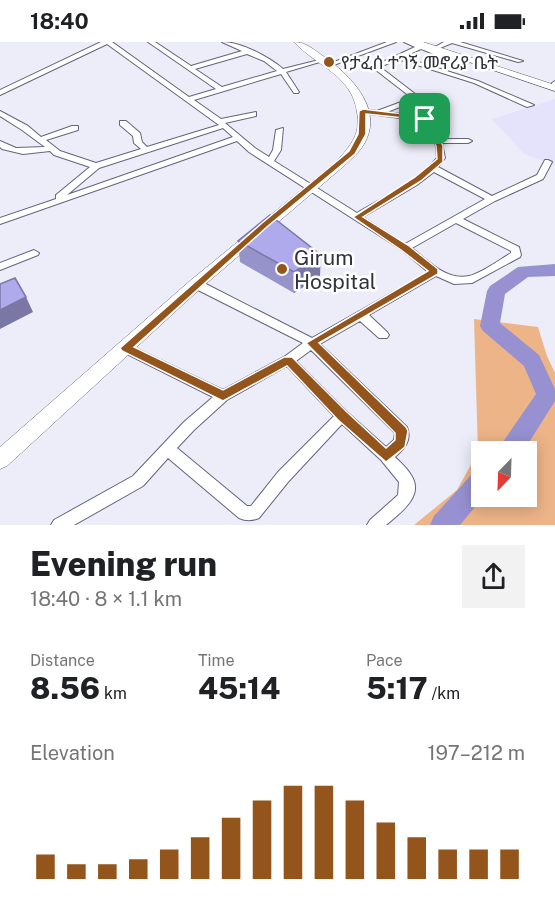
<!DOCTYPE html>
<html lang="en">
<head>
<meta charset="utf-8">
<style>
  :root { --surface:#fff; --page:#f2f2f2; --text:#202124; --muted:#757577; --accent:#93551b }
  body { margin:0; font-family:"Public Sans","Noto Sans Ethiopic",sans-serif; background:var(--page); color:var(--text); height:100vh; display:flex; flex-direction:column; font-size:22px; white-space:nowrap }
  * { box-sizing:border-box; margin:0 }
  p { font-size:20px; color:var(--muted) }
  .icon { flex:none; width:33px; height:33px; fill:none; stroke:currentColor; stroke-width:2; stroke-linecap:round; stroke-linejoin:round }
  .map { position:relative; height:483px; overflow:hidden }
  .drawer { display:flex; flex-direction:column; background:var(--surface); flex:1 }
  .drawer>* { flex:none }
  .needle { width:39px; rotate:203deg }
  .controls { position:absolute; left:471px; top:399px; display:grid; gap:12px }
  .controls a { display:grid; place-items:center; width:66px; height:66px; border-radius:0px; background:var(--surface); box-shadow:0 3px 15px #0003; font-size:30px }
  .pin { position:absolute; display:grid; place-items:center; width:51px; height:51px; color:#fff; margin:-26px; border-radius:12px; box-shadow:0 3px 9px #0006 }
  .round { display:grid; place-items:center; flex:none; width:63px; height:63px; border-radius:0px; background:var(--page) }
  .headline { display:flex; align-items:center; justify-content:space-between; height:102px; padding:0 30px }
  h1 { font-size:33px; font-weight:800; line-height:45px }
  .stats { display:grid; grid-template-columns:repeat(3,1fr); gap:9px; height:102px; padding:6px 30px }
  .stats div { display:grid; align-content:center }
  .stats b { font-size:30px; font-weight:800 }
  .stats small { font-size:16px; font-weight:400 }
  .stats p { font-size:16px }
  .chart { height:168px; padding:12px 30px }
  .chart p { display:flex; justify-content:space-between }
  .chart svg { width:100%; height:108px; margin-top:6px; stroke:var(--accent); stroke-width:6 }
  .status { display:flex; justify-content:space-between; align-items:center; height:42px; padding:0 30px; background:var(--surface); direction:ltr }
  .status svg { height:16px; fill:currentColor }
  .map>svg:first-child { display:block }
</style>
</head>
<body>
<div class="status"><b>18:40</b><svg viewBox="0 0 49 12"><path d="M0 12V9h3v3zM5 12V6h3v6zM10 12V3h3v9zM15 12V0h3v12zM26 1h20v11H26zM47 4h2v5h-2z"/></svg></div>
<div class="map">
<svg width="555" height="483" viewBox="0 0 555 483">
  <rect width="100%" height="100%" fill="#ededfa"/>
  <!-- built -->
  <path fill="#e4e3fb" d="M555,57V123L524,112L492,77Z"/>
  <!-- green -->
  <path fill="#edb488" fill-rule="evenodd" d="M474,277L538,285L547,314L555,331V483H414L457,448L478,410ZM482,410H526V454H482Z"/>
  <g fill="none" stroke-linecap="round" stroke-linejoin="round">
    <!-- river -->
    <path fill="#9791d1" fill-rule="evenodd" d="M555,222V234L528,235L505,252L500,281L539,313L555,347V359L523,410H496L536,352L524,324L483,289L480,284L487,249L490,244L518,225Z
      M482,428V454H484L460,483H430L434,474L473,431Z"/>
    <!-- minor casing -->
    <g stroke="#65637f" stroke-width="2">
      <path id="minor" d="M101,0H112L189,55L216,47L148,0H155L191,24L242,9L222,0C241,0 269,15 283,27L323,17V19L286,30L299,50L298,51H294L281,32L194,58L221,77L256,70V74L225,81L255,106L269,115L273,108L276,88L283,86L281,108L274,119L357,171C385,154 416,142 437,116L436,104L422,79L363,71L359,69L363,67L377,69L412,56L372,25L415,5L404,0H413L452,14L472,18L473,19C459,25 435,12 421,7L403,15L478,39L534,63L527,65L474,41L398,17L380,25L419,55L428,67L429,77L440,97H468L472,99L468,101H442L445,116L438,125L492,154L537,133L545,118H548L552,120L543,137L495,159L463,177L519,205L521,213L520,215L472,241L454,242L436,234L369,273L387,290L389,293L387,296H379L360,279L320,302L407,385C412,398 405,406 395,415C400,420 407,426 411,433C425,454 400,471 386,483H367L370,478L398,453L399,440L381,418L342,382L288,440L259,476C252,479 246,479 239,476L168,416L143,444L74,483H51L54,478L133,434L184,380L213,355L121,309L119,306L121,303L125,301L129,303L223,348L284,315L303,301L192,245L191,242L192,239H200L312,296L428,230L402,208L249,110L237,99L0,182V176L56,157V153L90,125L54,113L50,109L23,112L2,107L0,105V99L16,106L45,105L22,88L0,74V69L28,84L41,95L72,84H78V88L46,98L60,109L96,121L141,107L134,101L133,94L120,83V79H126L140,91L142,100L147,105L219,83L107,2L0,53V48ZM247,12L264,19L277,29L222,45L195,27ZM415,59L420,67L421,74L387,70ZM223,86L233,95L67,153L99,126ZM434,130L485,157L405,202L363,175L417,143ZM456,181L511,209V211C499,218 482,231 469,234C447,239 428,219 412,206ZM311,308L395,391L394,398L386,405L347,370L296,319ZM287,324L334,374L278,430L251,464H247L177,406L194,388L227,358Z
        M387,0H396L331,24L326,23Z
        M444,0H460L523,19L518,20L452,1L440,6L435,5Z
        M555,39V44L552,43V41Z
        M34,208L39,211L38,213L0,228V221Z"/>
    </g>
    <!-- secondary casing -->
    <g stroke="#65637f" stroke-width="1">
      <path id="secondary" d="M294,0C307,0 315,9 326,16C352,35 384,68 364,102C359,111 351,117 345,123L201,246L7,424L0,427V405L191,238L337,119C351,103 361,92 357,70C352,33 316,24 294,0Z
        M410,0H423L555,43V49Z"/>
    </g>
    <!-- minor -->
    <use href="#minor" fill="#fff" fill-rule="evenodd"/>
    <!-- secondary -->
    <use href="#secondary" fill="#fff" fill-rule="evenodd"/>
  </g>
  <!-- wall -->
  <path fill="#9692ca" d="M238,199L320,234L294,251L240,220Z"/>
  <!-- shaded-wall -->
  <path fill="#7a77a4" d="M321,213L320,234L294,251V230Z
    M26,255L33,270L0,287V268Z"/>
  <!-- building -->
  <path fill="#afaaeb" stroke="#7a77a4" stroke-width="1.5" d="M270,173L321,213L294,230L238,199Z
    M15,236L26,255L0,268V242Z"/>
  <!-- route -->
  <path fill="#93551b" stroke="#fff" stroke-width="1.5" fill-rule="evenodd" d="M363,67L428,75L443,104V120L421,139L363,175L408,203L438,227V232L319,301L406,385L408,389L405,405L386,420L338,378L287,324L223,359L122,309L120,306L262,181L349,109L358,92L359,69ZM366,72L423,78L436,104L437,117L415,135L353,175L401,208L428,229L306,301L395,391V398L386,406L347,370L292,315H284L223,348L134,305L268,184L355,112L366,92Z"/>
  <!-- markers -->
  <g fill="#93551b" stroke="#fff" stroke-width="2">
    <circle cx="329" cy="20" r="6"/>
    <circle cx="282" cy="227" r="6"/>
  </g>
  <g text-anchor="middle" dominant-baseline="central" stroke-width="5" stroke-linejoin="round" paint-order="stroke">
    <!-- far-poi labels -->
    <g font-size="18" fill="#32323e" stroke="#fff" text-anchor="start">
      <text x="341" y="20">የታፈሰ ተገኝ መኖሪያ ቤት</text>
    </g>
    <!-- poi labels -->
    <g font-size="21" fill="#32323e" stroke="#fff" text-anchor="start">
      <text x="294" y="215">Girum<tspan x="294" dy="24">Hospital</tspan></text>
    </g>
  </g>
</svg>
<div class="controls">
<a><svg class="needle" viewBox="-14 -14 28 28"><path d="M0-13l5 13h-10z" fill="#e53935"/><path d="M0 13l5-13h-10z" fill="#757577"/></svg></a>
</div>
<div class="pin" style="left:425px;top:77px;background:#1e9e55"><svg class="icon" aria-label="arrive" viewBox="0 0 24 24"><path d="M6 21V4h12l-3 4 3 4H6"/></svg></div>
</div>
<section class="drawer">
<div class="headline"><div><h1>Evening run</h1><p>18:40 · 8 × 1.1 km</p></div><a class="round"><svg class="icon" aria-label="share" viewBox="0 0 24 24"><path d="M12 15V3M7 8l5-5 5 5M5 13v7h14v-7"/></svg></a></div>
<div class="stats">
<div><p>Distance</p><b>8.56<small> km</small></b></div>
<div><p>Time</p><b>45:14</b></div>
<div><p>Pace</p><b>5:17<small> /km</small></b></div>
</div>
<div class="chart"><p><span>Elevation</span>197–212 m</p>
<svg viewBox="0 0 160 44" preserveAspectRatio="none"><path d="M5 44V34M15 44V38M25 44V38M35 44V36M45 44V32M55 44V27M65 44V19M75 44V12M85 44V6M95 44V6M105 44V12M115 44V21M125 44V27M135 44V32M145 44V32M155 44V32"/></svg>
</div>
</section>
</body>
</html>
